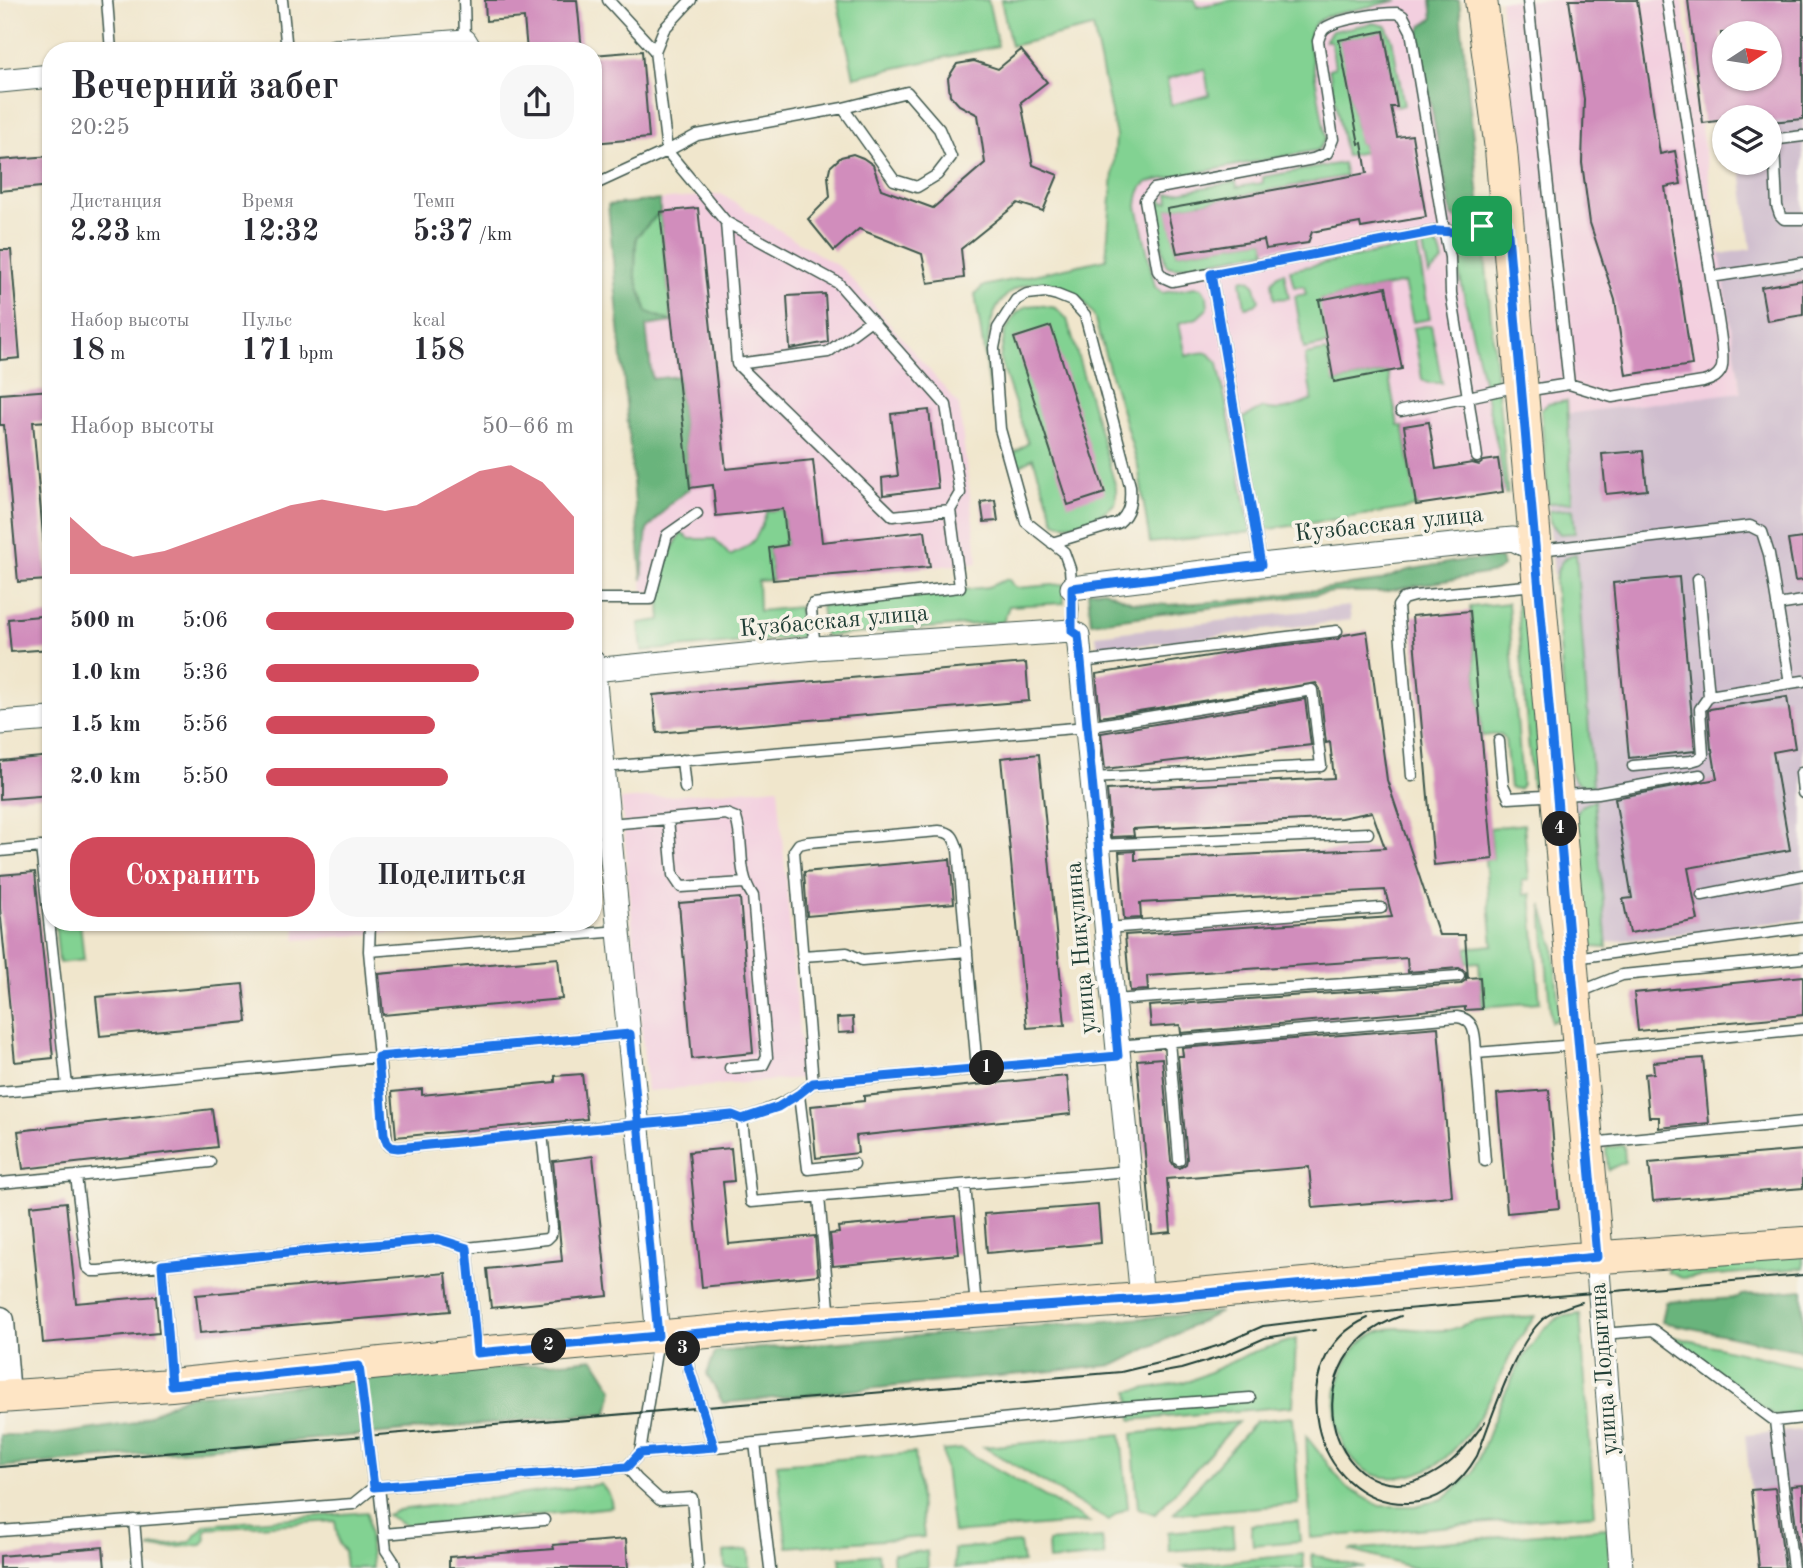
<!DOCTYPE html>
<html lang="ru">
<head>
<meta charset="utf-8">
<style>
  :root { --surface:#fff; --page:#f7f7f7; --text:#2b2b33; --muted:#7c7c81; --accent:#d1495b }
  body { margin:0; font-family:"Old Standard TT",serif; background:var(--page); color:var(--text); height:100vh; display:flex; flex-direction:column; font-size:26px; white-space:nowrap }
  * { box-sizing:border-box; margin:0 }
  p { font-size:23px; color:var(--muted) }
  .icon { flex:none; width:38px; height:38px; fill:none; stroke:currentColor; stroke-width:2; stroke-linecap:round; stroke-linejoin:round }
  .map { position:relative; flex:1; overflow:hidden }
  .sheet { position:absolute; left:42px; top:42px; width:560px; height:889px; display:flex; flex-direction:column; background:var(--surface); border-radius:28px; box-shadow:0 2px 5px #0004 }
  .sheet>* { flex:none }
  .needle { width:46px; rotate:78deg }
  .tools { position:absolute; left:1712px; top:21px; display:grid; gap:14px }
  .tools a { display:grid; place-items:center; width:70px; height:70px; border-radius:50%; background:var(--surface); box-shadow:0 2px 5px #0004; font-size:35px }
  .pin { position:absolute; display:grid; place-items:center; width:60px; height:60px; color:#fff; margin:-30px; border-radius:14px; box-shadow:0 4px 10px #0006 }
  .km { position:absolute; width:35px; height:35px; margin:-18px; border-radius:50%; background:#222; color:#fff; font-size:19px; line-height:35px; text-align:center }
  .round { display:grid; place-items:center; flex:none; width:74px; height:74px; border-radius:28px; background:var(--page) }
  .summary { display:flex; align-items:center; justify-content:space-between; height:119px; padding:0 28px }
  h1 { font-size:38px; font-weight:700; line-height:52px }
  .metrics { display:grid; grid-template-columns:repeat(3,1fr); gap:10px; height:119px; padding:7px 28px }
  .metrics div { display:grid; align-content:center }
  .metrics b { font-size:30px; font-weight:700 }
  .metrics small { font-size:19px; font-weight:400 }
  .metrics p { font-size:19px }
  .chart { height:196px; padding:14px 28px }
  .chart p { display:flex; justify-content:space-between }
  .chart svg { width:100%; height:126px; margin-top:7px; fill:var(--accent); opacity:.7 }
  .primary-button { display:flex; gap:14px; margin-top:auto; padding:14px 28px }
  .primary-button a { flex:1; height:80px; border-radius:28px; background:var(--accent); color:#fff; font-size:28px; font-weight:700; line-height:80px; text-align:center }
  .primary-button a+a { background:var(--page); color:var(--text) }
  ul { padding:0 28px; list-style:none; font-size:23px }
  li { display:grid; grid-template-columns:112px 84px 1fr; align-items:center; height:52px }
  li i { height:18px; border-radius:9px; background:var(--accent) }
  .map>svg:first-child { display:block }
</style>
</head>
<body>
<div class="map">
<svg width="1803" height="1568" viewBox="0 0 1803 1568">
  <rect width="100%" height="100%" fill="#f7f3e8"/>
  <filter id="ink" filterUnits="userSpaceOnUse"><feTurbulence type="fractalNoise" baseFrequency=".0143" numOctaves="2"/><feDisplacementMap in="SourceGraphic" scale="14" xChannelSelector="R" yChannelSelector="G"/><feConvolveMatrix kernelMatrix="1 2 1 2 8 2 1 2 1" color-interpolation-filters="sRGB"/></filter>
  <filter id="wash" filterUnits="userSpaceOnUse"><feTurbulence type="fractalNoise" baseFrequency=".00686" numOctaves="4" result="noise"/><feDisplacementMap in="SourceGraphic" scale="28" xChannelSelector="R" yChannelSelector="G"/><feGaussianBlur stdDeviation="1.57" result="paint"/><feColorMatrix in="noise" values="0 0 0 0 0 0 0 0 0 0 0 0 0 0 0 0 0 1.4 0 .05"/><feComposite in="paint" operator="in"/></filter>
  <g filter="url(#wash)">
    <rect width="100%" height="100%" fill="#f0e6cc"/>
    <!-- built -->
    <path fill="#f3cfdf" d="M1001,0H1459L1476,154L1508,494L1263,530L1150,543L1106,259L1116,136L1093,27Z
      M1500,0H1682L1741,393L1541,417Z
      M721,194L844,270L959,405L978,563L643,592L608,205Z
      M778,787L803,1078L647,1091L621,800Z
      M295,922H461L462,927L296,940Z"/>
    <!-- industrial -->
    <path fill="#cfbdce" d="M1720,0H1803V919L1584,945L1541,417L1741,392L1720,254L1751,249L1740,163H1769V117H1735L1730,79H1769V33H1724Z
      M1349,606L1351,620L1098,650L1096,635Z
      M1803,1430V1568H1759L1745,1435Z"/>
    <!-- green -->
    <path fill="#82d292" stroke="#508863" stroke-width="2" fill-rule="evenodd" d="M837,0H988L998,46L854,77Z
      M1001,0H1195L1197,7L1233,0H1398L1327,16L1316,23L1310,32V48L1326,139L1318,150L1148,182C1139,187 1138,197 1137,206L1155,287L1162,293L1195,287L1202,288L1207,296L1208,308L1197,318L1179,323L1186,356C1203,352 1206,348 1218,363L1251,532L1150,543L1138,466L1098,331C1096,325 1095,316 1091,311C1068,274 1012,271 994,314C984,337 989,366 990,390L975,294L984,286L1106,259L1116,136L1093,27L1011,46ZM1205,69L1209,95L1171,105L1167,79Z
      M1374,23L1386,26L1392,39L1404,105L1397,107L1384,32L1340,40L1359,143H1362L1364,152L1346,156L1329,69L1335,67L1331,41H1325L1332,31Z
      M1343,163L1346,176L1168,209L1177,253L1264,240L1266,251L1176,268L1167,266L1165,262L1154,203L1161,195L1163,203L1169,202L1168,194L1236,182L1237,187L1263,183V177Z
      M660,212L672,322L647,312L635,275L636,237Z
      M1483,235L1508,494H1505L1499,453L1456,259V247L1469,237Z
      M1429,242L1439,247L1443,261L1429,274L1422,243Z
      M1417,245L1430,319L1413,322L1404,283L1320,300L1341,342L1304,349L1295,296L1306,294L1304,286L1294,287L1290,270Z
      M1284,272L1289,298L1274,299L1272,282L1278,275Z
      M1244,279L1250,280L1255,286L1259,301L1255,305L1245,307L1241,281Z
      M1039,305L1056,308L1067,319L1116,488V502C1103,516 1074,530 1055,522L1033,458L1016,468L1013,454L1028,443L1000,359L1005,332L1016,314L1027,306Z
      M1431,325L1442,383H1428L1422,379L1413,328Z
      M1326,351L1329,355L1335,382L1388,372L1398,426H1403L1417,507L1263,530L1243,418L1263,408C1282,413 1294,407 1312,400L1305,355Z
      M1567,401L1572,502L1548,503L1541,410L1548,404Z
      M783,509L787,545L769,548L773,580L758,581L759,611L799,607L802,637L642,651L639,623L661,620C658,583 662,565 681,533L690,539H715L730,556C757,543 757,538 767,511Z
      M1573,509L1575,533L1560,534L1550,522L1549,511Z
      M1576,554L1593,786C1582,785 1574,784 1570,772L1555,582C1557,568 1561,556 1576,554Z
      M1008,579L1016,588L1064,584V603L1009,606L1003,622L825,636L821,606L988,587Z
      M1516,594H1527L1541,785L1532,786Z
      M1508,603L1522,784L1519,789L1510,788L1505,739L1501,734L1482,736L1470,607Z
      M1594,800L1607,948L1592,947L1583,936L1574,819L1581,806Z
      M1524,824L1529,879L1522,881L1524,895L1531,894L1540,1002L1482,1007L1479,962L1467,963L1466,948L1493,945L1485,860L1493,859L1490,828Z
      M1542,905L1554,945L1559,1014L1555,1021L1551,1022Z
      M55,922H80L84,960L59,963Z
      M1624,1145L1625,1162L1608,1170L1606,1148Z
      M1803,1249V1268L1682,1278L1667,1272L1671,1260Z
      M1580,1314L1595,1514L1311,1538L1306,1436L1346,1487L1380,1506H1415L1443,1499L1473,1473L1502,1399L1522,1359L1544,1329L1559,1317Z
      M1535,1316C1527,1328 1518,1339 1512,1352C1491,1394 1481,1426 1444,1459C1433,1468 1420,1474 1406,1476C1326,1493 1313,1366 1373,1334C1396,1322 1422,1333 1446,1330C1454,1330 1459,1326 1466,1324C1483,1318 1516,1318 1535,1316Z
      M1666,1335L1803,1367V1413L1773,1415Z
      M1296,1339L1293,1406L1132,1420L1129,1391L1190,1381L1253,1352Z
      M1293,1417L1299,1504L1173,1514L1256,1421Z
      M1238,1422L1155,1514L1138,1508L1132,1434Z
      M1121,1434L1128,1508L1116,1514L1109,1521L984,1447Z
      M962,1449L1089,1522L953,1533L943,1451Z
      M915,1453L924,1537L787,1547L777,1464Z
      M601,1484L610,1496L612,1507L460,1523L405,1525L387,1515L399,1510Z
      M367,1512L372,1568H346L344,1551L339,1545L335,1521L207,1529L205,1531L206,1539L202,1545L150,1549V1547L190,1542L205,1525Z
      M1298,1521L1300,1541L1253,1545L1251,1525Z
      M1232,1526L1234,1546L1169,1551L1168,1532Z
      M1607,1528L1610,1568H1414L1349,1550Z
      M1102,1538L1105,1556L1049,1561L1048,1542Z
      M1020,1543L1023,1562L955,1568L954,1549Z
      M749,1550L750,1568H725L724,1552Z
      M927,1551L928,1568H894L893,1554Z
      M878,1554L880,1568H841L840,1558Z
      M1303,1554L1304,1568H1187L1183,1566Z
      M1312,1554L1364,1568H1313Z"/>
    <!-- forest -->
    <path fill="#69b47c" stroke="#447858" stroke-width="2" d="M1431,0H1459L1481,218C1469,220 1460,225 1451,214L1419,40C1419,28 1422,23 1433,19Z
      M660,200V212L636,237L635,275L647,312L672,322L646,326L652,379L678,376L690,488L669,505L647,530L642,580L608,205Z
      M1501,558L1503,567L1495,572L1382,592H1335L1091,623L1088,591L1104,590L1132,602L1168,605L1252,599L1379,581L1408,570L1459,561Z
      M1803,1290V1351L1662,1322L1666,1302L1738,1298L1741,1295Z
      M1220,1312L1115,1365L723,1403L707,1374L715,1352Z
      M594,1359L613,1389L608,1413L0,1467V1435H52L135,1423L186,1396Z"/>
    <g id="blocks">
      <!-- building -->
      <path fill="#d18dbc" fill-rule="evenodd" d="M485,0H577L582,51H527L524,18L486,21Z
        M1569,0H1637L1660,154L1675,151L1681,184L1665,187L1692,365L1626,375L1615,300L1590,223L1582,163L1584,99Z
        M1688,0H1803V119L1769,122V117H1724V120L1703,123ZM1721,33H1769V79H1724Z
        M1384,31L1397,107H1391L1397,137L1412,135L1426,217L1361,228L1360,223L1312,232L1308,243L1266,249L1264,240L1177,253L1167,209L1367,173L1362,143L1359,144L1339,40Z
        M1021,50L1047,82L1021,102L1033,165L1058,175L1043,211L1018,203L961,249L964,278L928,283L922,254L859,229L834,251L808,219L830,197L828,176L830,167L841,157L853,154L863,158L873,165L881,189L933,208L985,163L978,115L959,105L950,95L948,78L957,64L974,61L998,69Z
        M642,51L649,138L593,143V55Z
        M51,156V186L0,191V160Z
        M698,208L726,469L813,460L822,542L925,531L930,567L773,580L769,548L787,545L783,509L716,516L713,485L690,488L660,212Z
        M0,250H11L20,358L0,360Z
        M1803,280V315L1767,321L1761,287Z
        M1386,287L1402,369L1334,382L1319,300Z
        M825,294L828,342L790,349L787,296Z
        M1051,326L1105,493L1068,505L1014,338Z
        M51,390V421L33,422L47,580L18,582L4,425H0V394Z
        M929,410L938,488L883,495L882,478L898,476L891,414Z
        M1429,422L1436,469L1472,463L1479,465L1484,461L1498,459L1503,492L1416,505L1404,426Z
        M1643,451L1647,490L1606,494L1602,454Z
        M995,500L998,521L984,522L981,502Z
        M1803,538V580L1795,581L1788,540Z
        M1679,577L1695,751L1629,758L1613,583Z
        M1470,611L1493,859L1434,865L1412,616Z
        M51,615V649L11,652L8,619Z
        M1367,631L1387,780L1439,935H1465L1468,978L1480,977L1482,1009L1465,1010V1007L1181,1033L1180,1025L1151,1027L1149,1006L1460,984L1466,980V972L1459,968L1408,972L1407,958L1147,976L1148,990L1130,991L1125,935L1392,917L1385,890L1140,903L1141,918L1124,919L1119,852L1135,851V860L1385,848L1372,812L1341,818L1133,829L1134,836L1111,837L1107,790L1334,778L1330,742L1326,743L1320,689L1316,683L1100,717L1096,674L1252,649L1338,639L1344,635Z
        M1026,663L1029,701L657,733L653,695Z
        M1787,697L1795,748L1773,752L1790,850L1688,868L1698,920L1630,933L1623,899L1632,898L1615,798L1717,779L1712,749H1711L1708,711L1710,709Z
        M1305,699L1311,745L1105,769L1101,733Z
        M1039,754L1065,1025L1027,1028L1001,758Z
        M51,756V795L0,799V761Z
        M950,859L954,903L807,916L804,872Z
        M35,872L53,1058L15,1062L0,908V875Z
        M740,898L753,1053L692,1059L679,903Z
        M558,958L562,999L383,1015L379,974Z
        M1803,976V1015L1638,1031L1634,993Z
        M243,984L247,1022L100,1036L96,997Z
        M853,1017L854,1032L838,1033L837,1018Z
        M1438,1027L1452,1196L1313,1208L1309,1167L1167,1179L1171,1232L1152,1234L1137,1060L1162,1058L1171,1161L1175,1167L1180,1168L1186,1164L1187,1159L1178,1056H1183L1182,1048Z
        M1703,1058L1709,1123L1659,1128V1117H1649L1645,1074L1654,1073L1653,1062Z
        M582,1074L587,1119L396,1137L392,1092L422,1089V1095L555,1082V1076Z
        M1067,1076L1071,1114L856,1136L858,1153L816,1158L811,1106L864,1101V1096Z
        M1549,1090L1559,1208L1507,1213L1497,1094Z
        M212,1109L217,1147L23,1169L18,1131Z
        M731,1148L734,1181L723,1182L729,1244L815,1236L818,1275L702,1287L689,1152Z
        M1803,1150V1188L1653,1201L1649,1163Z
        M593,1156L608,1296L491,1308L487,1269L562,1261L553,1161Z
        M66,1202L76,1303L156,1296L159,1333L43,1343L30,1206Z
        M1098,1205L1101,1243L987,1253L984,1214Z
        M955,1216L959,1254L833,1266L830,1234L839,1233L838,1227Z
        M446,1273L450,1311L200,1333L196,1295Z
        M1803,1485V1568H1801L1791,1486Z
        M1775,1488L1785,1568H1759L1751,1490Z
        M626,1539L628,1568H449V1557L554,1549L553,1545Z
        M103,1547L105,1568H0V1556Z"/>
    </g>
  </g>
  <g filter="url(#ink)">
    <use href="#blocks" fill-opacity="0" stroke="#3e564b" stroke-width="2"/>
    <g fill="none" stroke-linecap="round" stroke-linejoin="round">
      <!-- service casing -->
      <g stroke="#3e564b" stroke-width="13">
        <path id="service" d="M107,0L111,51
          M282,0L287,51
          M464,0L465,41
          M1528,0L1569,384
          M1667,0L1711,277
          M655,51L664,29L691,0
          M1803,136L1779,139L1774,145L1777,206L1780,215L1784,219H1803
          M593,185L667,151L655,51L608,0
          M726,222L838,283L946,405L960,493L950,510
          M1505,223L1455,231H1437L1172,281L1163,277L1158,271L1145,200L1154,189L1313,159L1327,153L1333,139L1318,41C1319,37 1320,34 1323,30C1333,19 1381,13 1397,13L1403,16L1411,31L1444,230L1450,257L1451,293L1468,397L1519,386
          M1211,274L1261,565
          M737,364L828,352L871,320
          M1525,391L1569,384L1612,397L1703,382C1710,380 1717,378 1721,370C1727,359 1713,294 1711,277L1803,263
          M1401,411L1468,397L1477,457
          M1052,543L1118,523C1130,513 1131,502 1130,486L1085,315L1072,301L1057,295L1045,292L1027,294L1016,300L998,328L994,348L1000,429L1026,522L1064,552L1070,569L1073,609L1071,631
          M1539,550L1750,526L1762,532L1769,554L1790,683L1803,681
          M1698,579L1709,696
          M593,599H650L667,535L697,514
          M1777,605L1803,601
          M815,648L811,610L813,604L960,587L950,510L893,516L737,364L726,222L667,151L697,135L843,108L894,180L917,187L937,175L951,157L939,129L907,92L843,108
          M1081,662L1337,631
          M1499,741L1503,785L1509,798L1598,793L1700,775
          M682,760L685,788
          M1633,766L1691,761L1698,759L1703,755L1700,709L1709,696L1790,683
          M604,767L1087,727L1312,690L1321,766L1092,778
          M1801,773L1803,793
          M1412,776L1398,606L1403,599L1414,596L1537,585
          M668,819L673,875L681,887L744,883
          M609,824L726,814L736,818C745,845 736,871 753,896L767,1057L763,1065L730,1068
          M1098,845L1368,833
          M0,851L41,847L67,1086
          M1702,895L1803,875
          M1106,928L1381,908
          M369,951L370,922
          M802,956L847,953L862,960L967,951
          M1574,958L1803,928
          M1577,993L1622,975L1803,958
          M1113,1000L1459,976
          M1169,1041L1179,1160
          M1117,1046L1457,1017C1476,1019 1475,1037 1476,1053L1576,1045
          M1583,1050L1803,1029
          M1476,1053L1485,1161
          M813,1083L794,851L799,844L808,842L939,831C953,832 954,838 958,850L977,1069
          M0,1092L630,1034
          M799,1095L808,1169L854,1164
          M742,1119C769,1110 791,1101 813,1083L1118,1057
          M542,1133L398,1148L391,1147L387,1143L369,951L620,931
          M1590,1143L1803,1122
          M76,1176L210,1162
          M0,1183L76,1176L87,1267L92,1271H99L162,1265L171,1382
          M965,1185L976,1307
          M819,1197L830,1319
          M467,1248L477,1350
          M162,1265L438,1239L467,1248L547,1239L551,1235L552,1227L542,1133L732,1115L742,1119L751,1202L1129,1171
          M1602,1334L1653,1330L1775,1421L1803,1418
          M658,1339L640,1453L627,1467L637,1479L660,1500L692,1498L698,1568
          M359,1369L374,1487
          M1775,1421L1793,1568
          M755,1443L770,1568
          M714,1447L1125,1407L1250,1398
          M640,1453L714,1447L679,1337
          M379,1487L386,1550L394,1562L395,1568
          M134,1520L138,1568
          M0,1531L353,1504L374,1487L627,1467
          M384,1534L544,1520"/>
      </g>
      <!-- minor casing -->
      <g stroke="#3e564b" stroke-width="25">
        <path id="minor" d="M334,51L465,41L471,51
          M0,81L51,76
          M1072,588L1261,565L1502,540L1513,539L1537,551
          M593,662L658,1336
          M593,670L815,648L1071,631L1078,635L1142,1299
          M0,723L51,719
          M1597,1257L1621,1568"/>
      </g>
      <!-- tertiary casing -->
      <g stroke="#3e564b" stroke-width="31">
        <path id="tertiary" d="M0,1321L6,1396"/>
      </g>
      <!-- secondary casing -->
      <g stroke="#3e564b" stroke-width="34">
        <path id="secondary" d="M1481,0L1501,149L1597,1257
          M0,1397L171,1385L477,1353L830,1321L1142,1299L1574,1259L1803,1243"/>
      </g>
      <!-- service -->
      <use href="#service" stroke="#fff" stroke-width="10"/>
      <!-- minor -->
      <use href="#minor" stroke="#fff" stroke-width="23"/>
      <!-- tertiary -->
      <use href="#tertiary" stroke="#fff" stroke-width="28"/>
      <!-- secondary -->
      <use href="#secondary" stroke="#fee5c5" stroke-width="32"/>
      <!-- tram -->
      <path stroke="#1f3d34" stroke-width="2" d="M1401,1316C1273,1361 1344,1545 1449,1463C1463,1452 1474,1436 1485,1422
        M1368,1318C1279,1356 1310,1506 1409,1503C1441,1502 1462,1482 1477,1456C1491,1421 1517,1336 1547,1316C1558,1309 1569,1306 1582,1302
        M1147,1375L1181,1369L1224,1356L1265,1338L1315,1330
        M0,1467L1121,1372L1179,1358L1220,1345L1263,1326L1395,1310L1803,1275"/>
    </g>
  </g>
  <g fill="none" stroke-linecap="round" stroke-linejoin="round" filter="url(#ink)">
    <!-- route casing -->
    <g stroke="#fff" stroke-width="14">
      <path id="route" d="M1482,226L1455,232L1437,231L1211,274L1261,565L1072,588V631L1078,635L1081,662L1118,1056L813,1083L799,1094L778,1107L742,1119L732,1115L398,1148L391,1147L387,1143L384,1134L378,1057L630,1034C639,1135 648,1236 658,1336L477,1353L467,1248L438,1239L162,1265L171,1385L359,1366L374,1487L627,1467L640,1453L714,1447L678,1335L831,1321L1142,1299L1597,1257L1507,223L1482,226"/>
    </g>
    <!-- route -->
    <use href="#route" stroke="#1a73e8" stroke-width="9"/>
  </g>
  <g text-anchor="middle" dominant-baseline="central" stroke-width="7" stroke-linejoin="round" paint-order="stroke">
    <!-- street labels -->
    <g font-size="24" fill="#1f3d34" stroke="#f7f3e8">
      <text transform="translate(1389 525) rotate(-6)">Кузбасская улица</text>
      <text transform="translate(834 622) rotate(-5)">Кузбасская улица</text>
      <text transform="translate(1082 948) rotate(-95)">улица Никулина</text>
      <text transform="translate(1605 1369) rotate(-94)">улица Лодыгина</text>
    </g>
  </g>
</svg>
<div class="tools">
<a><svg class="needle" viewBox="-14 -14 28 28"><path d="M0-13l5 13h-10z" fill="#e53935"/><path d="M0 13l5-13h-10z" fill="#7c7c81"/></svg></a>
<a><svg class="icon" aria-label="layers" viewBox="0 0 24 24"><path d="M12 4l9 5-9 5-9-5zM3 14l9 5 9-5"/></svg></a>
</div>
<div class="pin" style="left:1482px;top:226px;background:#1e9e55"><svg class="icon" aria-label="arrive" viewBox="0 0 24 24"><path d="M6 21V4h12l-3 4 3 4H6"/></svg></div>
<b class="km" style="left:987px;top:1068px">1</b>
<b class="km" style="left:549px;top:1346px">2</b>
<b class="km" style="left:683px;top:1349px">3</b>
<b class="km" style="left:1560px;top:829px">4</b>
<section class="sheet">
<div class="summary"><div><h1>Вечерний забег</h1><p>20:25</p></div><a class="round"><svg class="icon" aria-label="share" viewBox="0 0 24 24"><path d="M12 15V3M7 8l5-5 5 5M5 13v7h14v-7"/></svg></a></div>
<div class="metrics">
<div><p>Дистанция</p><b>2.23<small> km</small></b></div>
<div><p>Время</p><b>12:32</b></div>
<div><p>Темп</p><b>5:37<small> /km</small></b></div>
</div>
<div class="metrics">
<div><p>Набор высоты</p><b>18<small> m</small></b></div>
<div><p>Пульс</p><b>171<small> bpm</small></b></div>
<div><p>kcal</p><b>158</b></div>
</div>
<div class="chart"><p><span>Набор высоты</span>50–66 m</p>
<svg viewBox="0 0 160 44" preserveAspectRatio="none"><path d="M0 44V24L10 34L20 38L30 36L40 32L50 28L60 24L70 20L80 18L90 20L100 22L110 20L120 14L130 8L140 6L150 12L160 24V44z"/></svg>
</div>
<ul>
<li><b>500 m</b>5:06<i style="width:100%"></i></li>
<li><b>1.0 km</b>5:36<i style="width:69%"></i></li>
<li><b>1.5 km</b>5:56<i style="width:55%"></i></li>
<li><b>2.0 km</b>5:50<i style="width:59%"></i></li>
</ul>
<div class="primary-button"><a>Сохранить</a><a>Поделиться</a></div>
</section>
</div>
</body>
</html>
